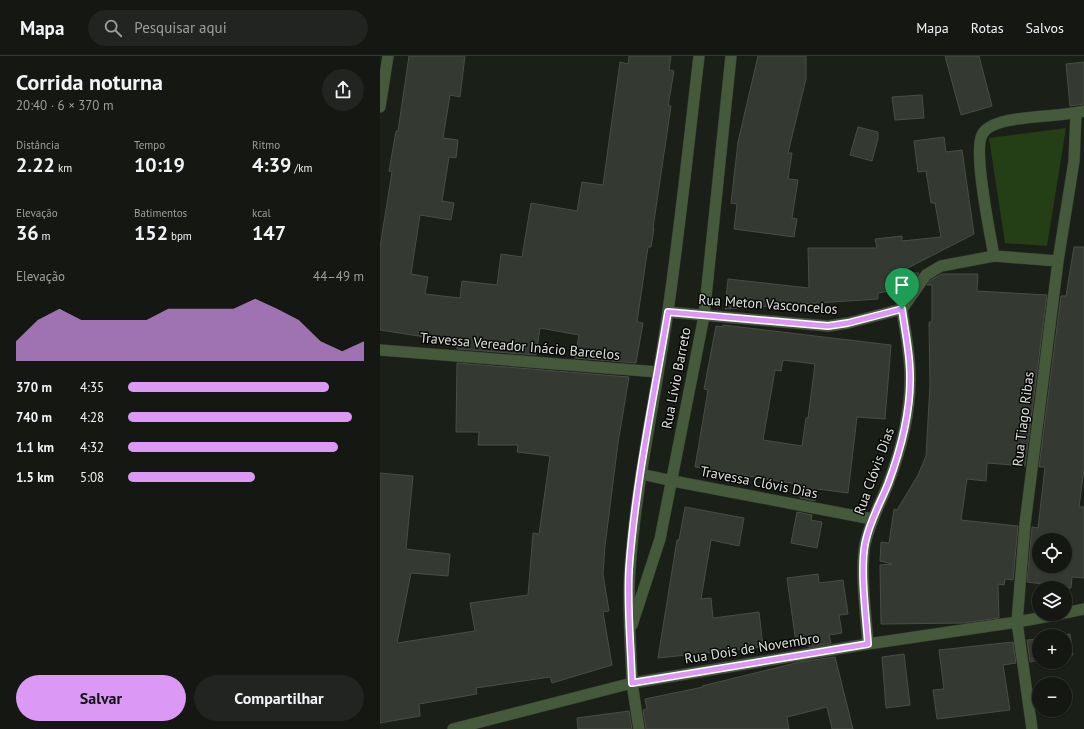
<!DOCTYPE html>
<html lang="pt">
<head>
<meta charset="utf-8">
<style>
  :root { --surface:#141712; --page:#212420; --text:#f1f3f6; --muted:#9d9f9f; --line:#333632; --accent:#db99f5 }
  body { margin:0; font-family:"PT Sans",sans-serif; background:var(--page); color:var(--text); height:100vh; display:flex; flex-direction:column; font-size:15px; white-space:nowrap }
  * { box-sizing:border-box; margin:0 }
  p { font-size:13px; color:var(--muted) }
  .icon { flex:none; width:22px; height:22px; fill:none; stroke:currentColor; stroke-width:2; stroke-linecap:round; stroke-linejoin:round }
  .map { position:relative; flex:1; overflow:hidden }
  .panel { display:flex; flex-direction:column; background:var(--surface); width:380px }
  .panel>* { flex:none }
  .controls { position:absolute; left:652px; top:477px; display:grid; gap:8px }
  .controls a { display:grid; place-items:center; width:40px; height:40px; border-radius:50%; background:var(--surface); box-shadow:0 1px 3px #0004,0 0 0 1px var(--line); font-size:20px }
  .pin { position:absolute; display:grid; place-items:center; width:34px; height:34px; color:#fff; margin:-41px -17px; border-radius:50% 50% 50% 0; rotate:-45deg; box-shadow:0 0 4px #0007 }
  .pin .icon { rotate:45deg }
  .round { display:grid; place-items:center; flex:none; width:42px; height:42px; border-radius:21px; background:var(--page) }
  .head { display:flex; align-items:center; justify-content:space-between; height:68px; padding:0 16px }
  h1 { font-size:22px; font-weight:700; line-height:30px }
  .stats { display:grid; grid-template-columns:repeat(3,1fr); gap:6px; height:68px; padding:4px 16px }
  .stats div { display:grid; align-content:center }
  .stats b { font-size:20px; font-weight:700 }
  .stats small { font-size:11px; font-weight:400 }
  .stats p { font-size:11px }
  .chart { height:112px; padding:8px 16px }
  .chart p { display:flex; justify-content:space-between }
  .chart svg { width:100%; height:72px; margin-top:4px; fill:var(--accent); opacity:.7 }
  .primary-button { display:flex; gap:8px; margin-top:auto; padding:8px 16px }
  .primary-button a { flex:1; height:46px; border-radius:24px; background:var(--accent); color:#111; font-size:16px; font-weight:700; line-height:46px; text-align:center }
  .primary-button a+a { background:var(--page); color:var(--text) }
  ul { padding:0 16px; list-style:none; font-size:13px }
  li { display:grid; grid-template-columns:64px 48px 1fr; align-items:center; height:30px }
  li i { height:10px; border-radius:5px; background:var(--accent) }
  header { display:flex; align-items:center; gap:24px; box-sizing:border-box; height:56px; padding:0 20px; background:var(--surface); border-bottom:1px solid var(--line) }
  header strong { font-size:19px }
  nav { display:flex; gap:22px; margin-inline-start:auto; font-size:14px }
  .search { width:280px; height:36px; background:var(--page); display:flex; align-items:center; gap:10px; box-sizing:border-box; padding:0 14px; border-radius:22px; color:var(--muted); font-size:15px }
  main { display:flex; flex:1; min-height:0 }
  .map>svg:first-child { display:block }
</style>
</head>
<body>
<header>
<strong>Mapa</strong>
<div class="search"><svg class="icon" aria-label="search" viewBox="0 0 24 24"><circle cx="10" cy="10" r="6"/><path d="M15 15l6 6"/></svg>Pesquisar aqui</div>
<nav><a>Mapa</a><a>Rotas</a><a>Salvos</a></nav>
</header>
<main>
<section class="panel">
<div class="head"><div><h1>Corrida noturna</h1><p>20:40 · 6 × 370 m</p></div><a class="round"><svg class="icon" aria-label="share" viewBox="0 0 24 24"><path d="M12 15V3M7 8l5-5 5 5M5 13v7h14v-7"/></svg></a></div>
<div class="stats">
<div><p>Distância</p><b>2.22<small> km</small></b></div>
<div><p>Tempo</p><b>10:19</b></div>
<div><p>Ritmo</p><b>4:39<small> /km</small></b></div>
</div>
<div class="stats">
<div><p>Elevação</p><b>36<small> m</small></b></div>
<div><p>Batimentos</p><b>152<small> bpm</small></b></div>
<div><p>kcal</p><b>147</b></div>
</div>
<div class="chart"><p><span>Elevação</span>44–49 m</p>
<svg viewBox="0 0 160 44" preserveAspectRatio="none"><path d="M0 44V32L10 19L20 12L30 19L40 19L50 19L60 19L70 12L80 12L90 12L100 12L110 6L120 12L130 19L140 32L150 38L160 32V44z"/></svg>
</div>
<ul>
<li><b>370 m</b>4:35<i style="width:85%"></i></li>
<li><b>740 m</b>4:28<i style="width:95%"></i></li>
<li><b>1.1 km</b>4:32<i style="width:89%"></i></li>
<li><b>1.5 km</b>5:08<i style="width:54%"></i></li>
</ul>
<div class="primary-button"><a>Salvar</a><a>Compartilhar</a></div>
</section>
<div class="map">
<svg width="704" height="673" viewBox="0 0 704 673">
  <rect width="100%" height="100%" fill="#1a1f18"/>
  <!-- green -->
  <path fill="#243f16" d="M686,72L667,190L625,187L609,82Z"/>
  <!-- building -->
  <path fill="#343a32" stroke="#484e45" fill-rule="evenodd" d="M29,0H85L80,41L70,39L63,82L78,84L76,102L69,101L62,145L74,147L71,164L40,159L31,218L48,221L45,238L80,242L82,225L117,229L121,198L142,201L151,147L197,155L202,126L223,129L240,6L248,8L249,0H291L289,14L294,15L288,50H291L273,172H274L271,191H268L257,266L263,267L256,307L195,302L199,279L160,272L156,299L77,293V286L0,274V191L12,116L9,115L16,75H18Z
    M378,0H426V23L408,97H412L408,123L418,124L412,162L417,163L414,181L354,173L357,148L351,147L358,86Z
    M565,0H599L612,50L581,59Z
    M704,6V48L690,50L686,8Z
    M542,39L544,62L515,64L512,41Z
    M478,71L498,76V83L492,105L470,99Z
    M564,81L566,96L582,94L594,178L518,217H539L528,232L498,237V243L345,253L348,223L429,232L428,192H497L495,183L522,180V185L561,181L555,147H551L546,115L538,116L534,85Z
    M694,191H704V413L699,451H704V522L692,521L691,532H671V529L647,526L652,471L658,472L665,411H659L681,240H686ZM659,484H685V510H659Z
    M562,218H598L597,235L667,239L645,410L607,407L606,425L587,423L581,464L638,470L633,524L625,523L624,529L618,528L619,562L584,567L501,568L500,509L512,508L500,505L501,486L509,487L514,453L517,454L538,419L546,400L550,329L549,266H552V229H547L551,224Z
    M343,269L511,289L505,363L477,361L468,437L438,433L435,445L420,442L422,431L416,430V428L315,411L328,334L324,333L336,270L343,271ZM403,304L435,308L428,362H426L422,390L383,384L395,314L401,315Z
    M77,307L249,321L238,387L225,490L223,518L229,555L223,556L232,609L172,627L170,621L96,632L97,638L39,648L40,660L0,667V417L33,420L26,493L70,498L68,520L31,517L17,587L95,575L90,547L148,539L153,477L159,478L170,400L137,396L138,389H98L99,376H76Z
    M305,451L364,462L359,490L331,484L321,543L331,542L333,562L379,556L383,591L278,602L297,484H299Z
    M417,456L432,459L431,464L442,466L437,492L411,487Z
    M438,518L439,527L463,524L468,558L459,559L462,577L449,579L451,587L429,591V586L416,587L407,522Z
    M690,578L693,599L685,601V580H678Z
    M659,583V604L650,606L647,584Z
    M633,586L636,607L623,609L630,654L557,663L553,634L564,633L559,594Z
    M524,598L530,649L506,652L502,601Z
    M455,601L473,673H452L447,651L407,661L409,673H266L263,654L267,653L265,643L323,631L322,630L420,606Z
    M249,655L252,673H198L197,662Z"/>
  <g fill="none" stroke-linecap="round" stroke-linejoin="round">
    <!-- minor casing -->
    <g stroke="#353a33" stroke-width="12">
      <path id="minor" d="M614,200C610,177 593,96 602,79C605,72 615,68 622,66C649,59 677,61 704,55
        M288,256L448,270L468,267L522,253L546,219L561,210L614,200L678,205
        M0,294L278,316
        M261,418L293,425L492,463
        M685,557L704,553
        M488,588C486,559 480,515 485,488C490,466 500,448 508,428C521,394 531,357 530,319C530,297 525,275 522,253
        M259,673L252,627L488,588L637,566L681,558
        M652,673L637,566L645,468L678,205L694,105L696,57"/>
    </g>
    <!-- tertiary casing -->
    <g stroke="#353a33" stroke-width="12">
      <path id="tertiary" d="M0,51L8,0
        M252,569L280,483L324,260L351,0
        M73,673L252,627C251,589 247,551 250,513C256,426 276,341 288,255C300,171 309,85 319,0"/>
    </g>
    <!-- minor -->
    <use href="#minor" stroke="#455a3b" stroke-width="11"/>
    <!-- tertiary -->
    <use href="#tertiary" stroke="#455a3b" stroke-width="11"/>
  </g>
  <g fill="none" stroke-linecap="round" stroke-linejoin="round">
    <!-- route casing -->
    <g stroke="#fff" stroke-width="8">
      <path id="route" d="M522,253C525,275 530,297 530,319C531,357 521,393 508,428C500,448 489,466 485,488C480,515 486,559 488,588L252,627C251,590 247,552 249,514C255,428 274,341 288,256L448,270L468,267Z"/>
    </g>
    <!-- route -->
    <use href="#route" stroke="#db99f5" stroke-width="5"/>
  </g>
  <g text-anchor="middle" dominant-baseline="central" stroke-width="3" stroke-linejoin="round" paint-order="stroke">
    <!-- street labels -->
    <g font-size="14" fill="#dce0da" stroke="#070806">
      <text transform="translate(388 248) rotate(4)">Rua Meton Vasconcelos</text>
      <text transform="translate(140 290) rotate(5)">Travessa Vereador Inácio Barcelos</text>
      <text transform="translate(296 322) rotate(-79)">Rua Lívio Barreto</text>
      <text transform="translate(643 363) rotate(-83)">Rua Tiago Ribas</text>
      <text transform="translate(494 415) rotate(-70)">Rua Clóvis Dias</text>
      <text transform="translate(379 426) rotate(11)">Travessa Clóvis Dias</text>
      <text transform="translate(372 592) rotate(-9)">Rua Dois de Novembro</text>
    </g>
  </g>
</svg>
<div class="controls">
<a><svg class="icon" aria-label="locate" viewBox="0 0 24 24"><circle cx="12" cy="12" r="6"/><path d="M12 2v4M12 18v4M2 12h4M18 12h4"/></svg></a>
<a><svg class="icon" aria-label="layers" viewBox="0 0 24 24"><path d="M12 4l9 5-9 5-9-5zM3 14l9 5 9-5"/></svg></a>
<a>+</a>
<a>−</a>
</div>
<div class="pin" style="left:522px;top:253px;background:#1e9e55"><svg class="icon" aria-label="arrive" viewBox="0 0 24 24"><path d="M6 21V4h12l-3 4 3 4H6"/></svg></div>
</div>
</main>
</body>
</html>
